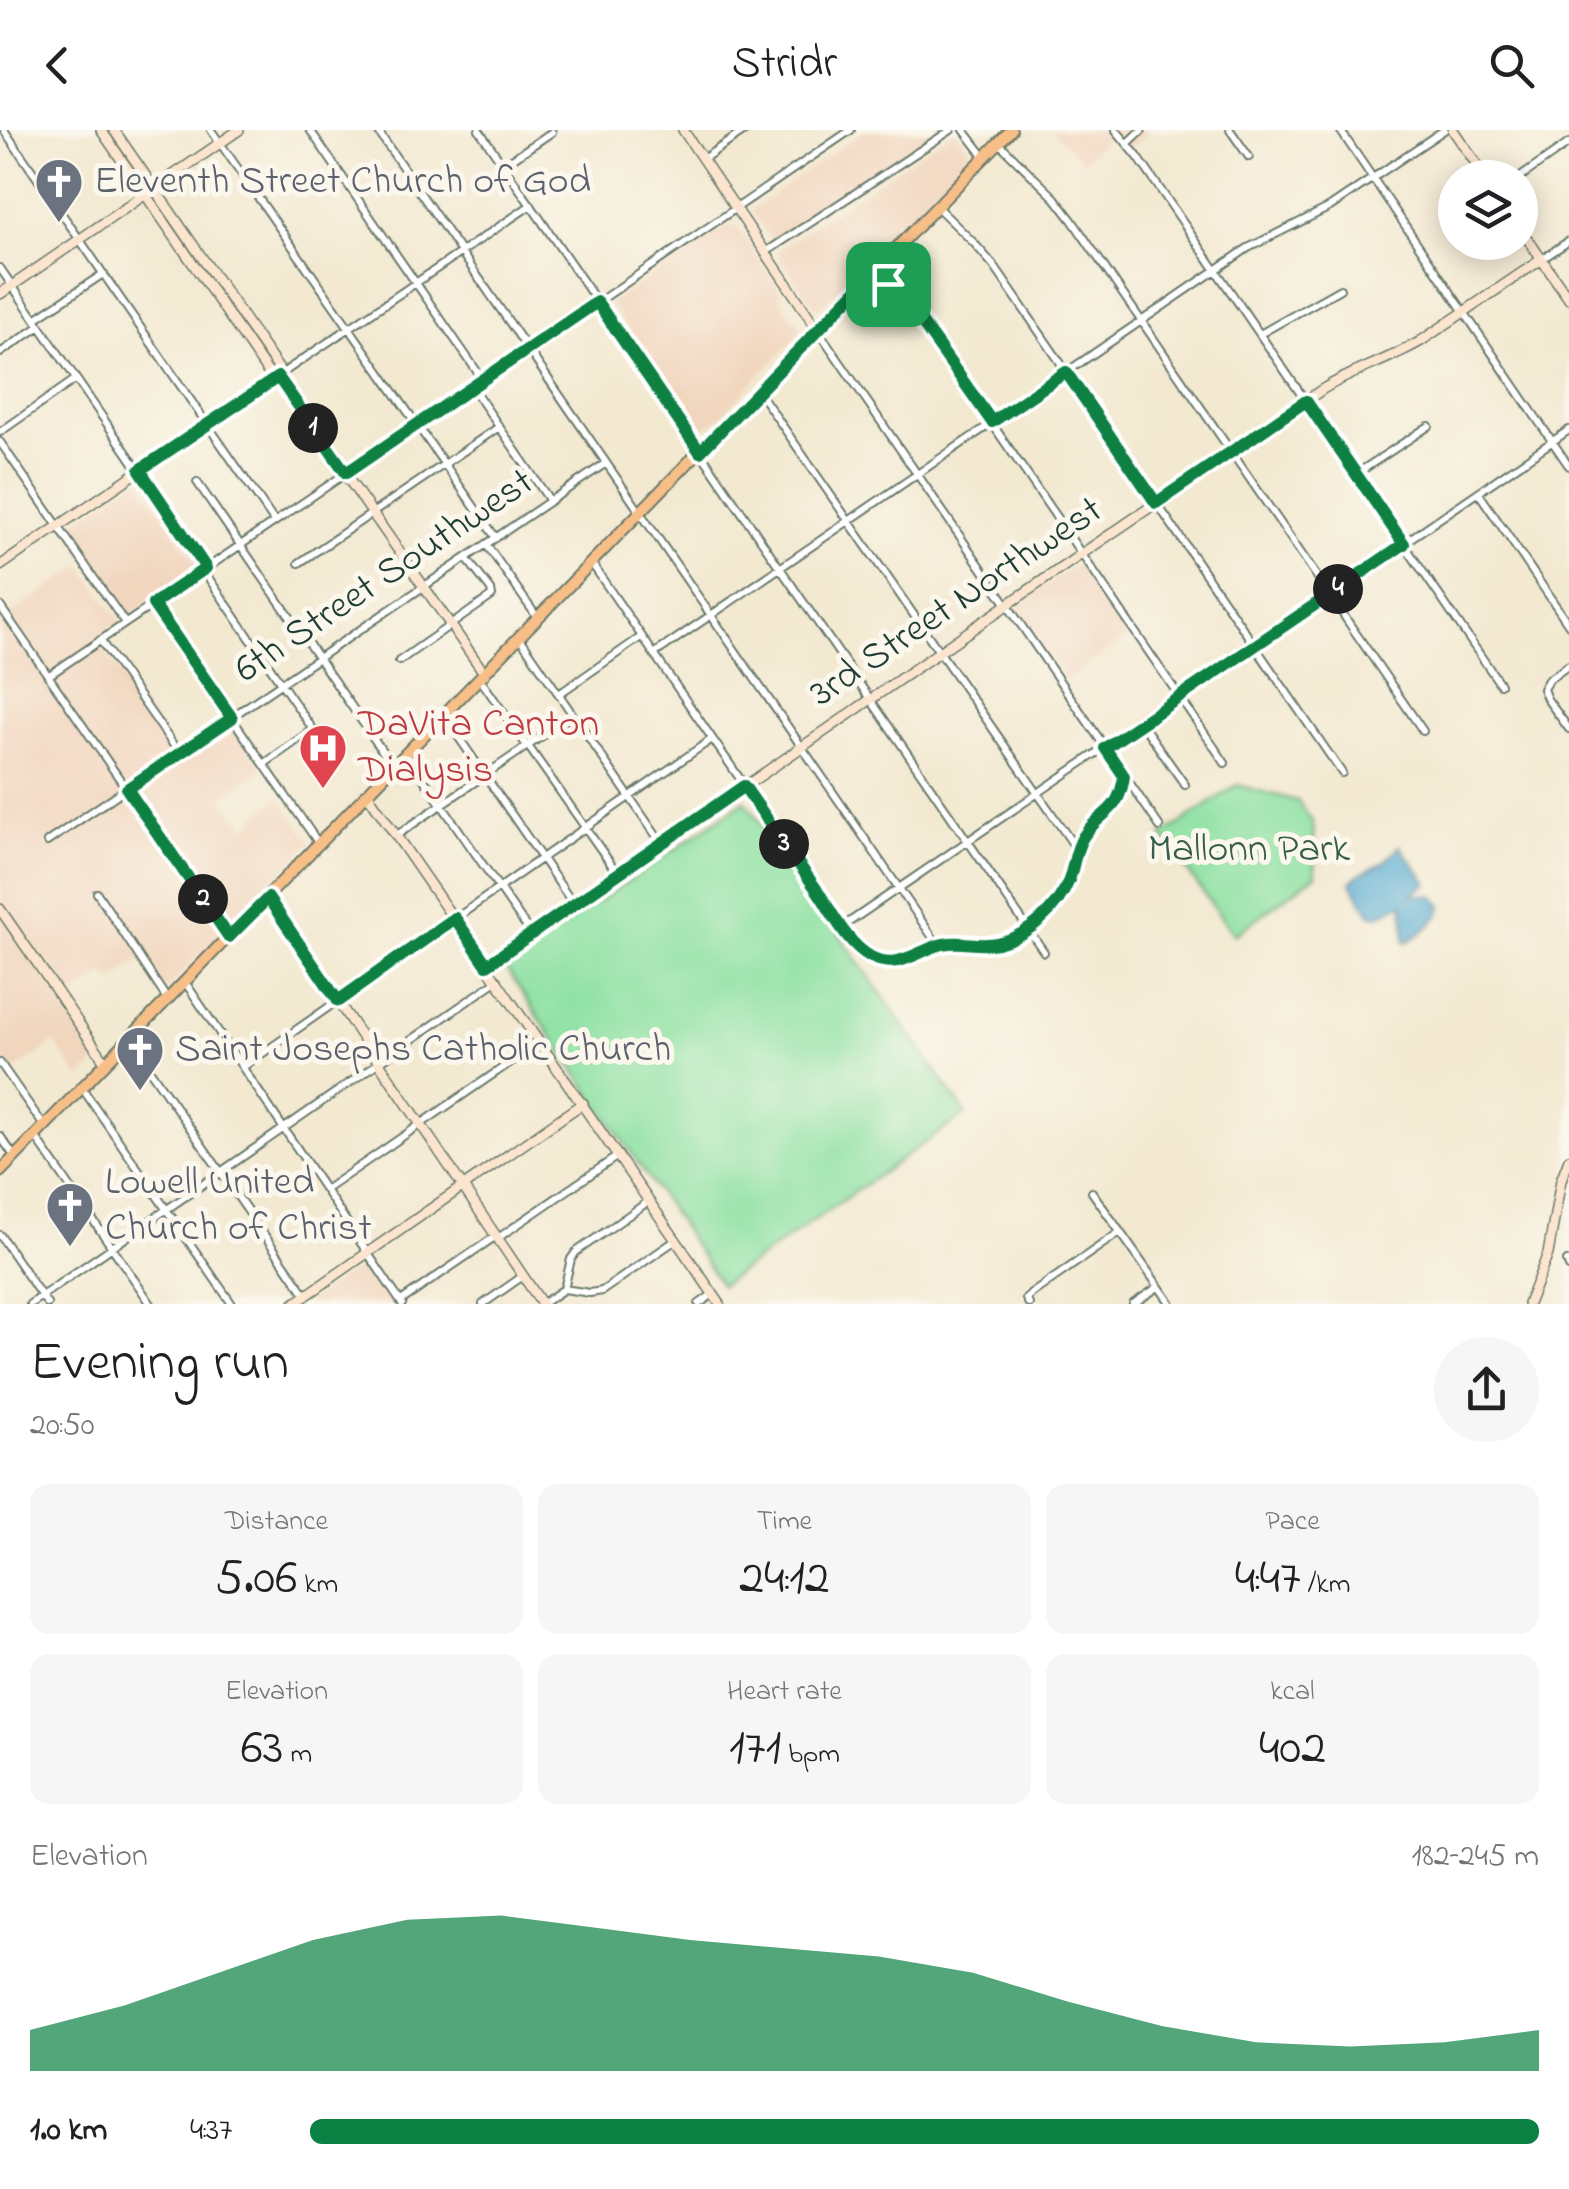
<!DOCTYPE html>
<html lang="en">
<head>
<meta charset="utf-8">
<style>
  :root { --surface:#fff; --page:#f6f6f6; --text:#202124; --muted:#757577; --accent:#0b8043 }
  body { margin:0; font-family:"Indie Flower",sans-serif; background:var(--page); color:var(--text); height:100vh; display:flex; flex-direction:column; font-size:38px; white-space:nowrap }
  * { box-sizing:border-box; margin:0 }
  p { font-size:32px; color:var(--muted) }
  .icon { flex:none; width:55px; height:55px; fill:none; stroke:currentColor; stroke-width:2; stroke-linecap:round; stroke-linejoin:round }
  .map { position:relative; height:1174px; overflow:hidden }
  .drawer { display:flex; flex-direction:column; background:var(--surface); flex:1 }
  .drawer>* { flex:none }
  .tools { position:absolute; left:1438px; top:30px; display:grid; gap:20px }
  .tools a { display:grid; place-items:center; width:100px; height:100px; border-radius:50%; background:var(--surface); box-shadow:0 5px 25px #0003; font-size:50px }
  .pin { position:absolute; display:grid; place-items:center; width:85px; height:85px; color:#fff; margin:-42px; border-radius:20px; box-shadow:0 5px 15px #0006 }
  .km { position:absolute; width:50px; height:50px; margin:-25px; border-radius:50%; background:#222; color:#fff; font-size:28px; line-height:50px; text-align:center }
  .round { display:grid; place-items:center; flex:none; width:105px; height:105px; border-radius:52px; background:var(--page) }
  .head { display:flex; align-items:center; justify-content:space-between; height:170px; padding:0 30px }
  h1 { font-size:55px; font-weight:600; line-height:75px }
  .figures { display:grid; grid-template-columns:repeat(3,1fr); gap:15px; height:170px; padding:10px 30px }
  .figures div { display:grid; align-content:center; border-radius:20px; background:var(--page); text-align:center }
  .figures b { font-size:50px; font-weight:600 }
  .figures small { font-size:28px; font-weight:400 }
  .figures p { font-size:28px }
  .chart { height:280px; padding:20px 30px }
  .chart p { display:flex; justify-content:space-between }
  .chart svg { width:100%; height:180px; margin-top:10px; fill:var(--accent); opacity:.7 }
  ul { padding:0 30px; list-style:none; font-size:32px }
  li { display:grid; grid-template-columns:160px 120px 1fr; align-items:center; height:75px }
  li i { height:25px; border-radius:12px; background:var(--accent) }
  header { display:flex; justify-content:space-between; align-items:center; height:130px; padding:0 30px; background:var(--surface); font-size:45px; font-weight:600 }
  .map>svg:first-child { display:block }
</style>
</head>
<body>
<header><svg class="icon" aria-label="back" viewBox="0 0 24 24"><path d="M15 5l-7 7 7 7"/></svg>Stridr<svg class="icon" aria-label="search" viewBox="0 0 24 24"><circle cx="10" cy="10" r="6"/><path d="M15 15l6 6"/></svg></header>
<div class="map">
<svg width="1569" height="1174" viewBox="0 0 1569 1174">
  <rect width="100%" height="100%" fill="#fbf7ec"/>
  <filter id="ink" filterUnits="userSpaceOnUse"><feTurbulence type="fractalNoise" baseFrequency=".01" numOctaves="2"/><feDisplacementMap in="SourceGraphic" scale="20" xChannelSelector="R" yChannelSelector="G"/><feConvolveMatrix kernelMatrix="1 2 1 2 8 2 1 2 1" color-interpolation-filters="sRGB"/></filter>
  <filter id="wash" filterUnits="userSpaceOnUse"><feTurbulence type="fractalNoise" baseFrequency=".0048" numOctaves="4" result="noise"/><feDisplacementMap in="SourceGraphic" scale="40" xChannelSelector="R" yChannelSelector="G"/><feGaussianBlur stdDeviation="2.25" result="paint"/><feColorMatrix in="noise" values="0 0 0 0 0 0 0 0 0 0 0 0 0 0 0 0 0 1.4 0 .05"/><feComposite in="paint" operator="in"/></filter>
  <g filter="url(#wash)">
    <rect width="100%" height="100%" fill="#f3e9d1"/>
    <!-- built -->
    <path fill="#f1d5bd" d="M865,0H945L772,112L751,80Z
      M955,0L972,23L820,179L815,178L778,125L780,118Z
      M1051,0H1149L1129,21L1111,3L1083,32Z
      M726,96L737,97L781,162V171L801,198L796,207L719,288L697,303L650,236L648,228L610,173Z
      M138,348L199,437L127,487L66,398Z
      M1081,431L1131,505L1065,550L1014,476Z
      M82,436L121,492L96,509L179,629L232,594L263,639L223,666L246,698L279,666L311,712L168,858L164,859L143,829L112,851L106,843L62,874L99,930L80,949L55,913L12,942L0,925V482L5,488Z
      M365,1133L393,1174H306L305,1173Z"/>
    <!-- green -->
    <path fill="#8de1a3" stroke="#568f6c" stroke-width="2.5" d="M1237,655L1298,671L1313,693L1316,745L1234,805L1162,706Z
      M745,671L966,984L721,1155L504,836Z"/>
    <!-- water -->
    <path fill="#54aad1" stroke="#3a7482" stroke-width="2.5" d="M1400,716L1428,753L1412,765L1434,766L1442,775C1441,790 1418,806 1405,813L1403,773C1392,776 1382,789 1370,784L1351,752L1361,743L1383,733Z"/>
  </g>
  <g filter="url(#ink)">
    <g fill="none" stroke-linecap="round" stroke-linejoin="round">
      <!-- street casing -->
      <g stroke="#69796b" stroke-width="10">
        <path id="street" d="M4,0L274,391
          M211,0L496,408
          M310,0L483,250
          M377,0L938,815
          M479,0L1044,822
          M964,0L984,26
          M1116,0L1138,27L1500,554
          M1230,0L1249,27
          M1340,0L1569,336
          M999,13L1055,68L1072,90L1423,601
          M1128,13L1142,0
          M703,29L746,0
          M503,35L552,2
          M1519,48L1569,13
          M937,77L974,113L994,136L1342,643
          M766,122L951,0
          M1542,129L1569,111
          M0,138L206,438
          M875,141L905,171L923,193L1225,633
          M35,189L103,144
          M818,200L1160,697
          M1260,204L1340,159
          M0,223L40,196
          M278,246L531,75
          M472,257L550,371
          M759,262L1077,720
          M0,302L76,249
          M0,312L125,493
          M1356,344L1429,296
          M197,352L394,638
          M1478,362L1569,495
          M486,414L537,487
          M299,433L499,297
          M592,434L842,797C853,811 864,827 883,831C905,835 921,821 941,815C954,811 966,814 979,814C1005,816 1029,801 1047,783C1071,760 1067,734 1083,708C1099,681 1119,685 1124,646
          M203,440L323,614
          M153,474L319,714
          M0,476L229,807
          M520,508L662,714
          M100,510L179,623
          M654,524L1248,118L1330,77L1444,0
          M399,531L492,466L491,460L466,428
          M1569,535L1548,550L1543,559L1547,569L1569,599
          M48,546L851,0
          M480,549L527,616
          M559,564L641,507
          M444,586L574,775
          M1142,594L1185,655
          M528,616L618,744
          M407,625L531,804
          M264,634L313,599
          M397,705L573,585
          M47,712L606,333
          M97,763L167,869
          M842,797L1569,300
          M185,852L402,1174
          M129,910L306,1165
          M0,933L44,996
          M243,937L712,609
          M82,958L232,1174
          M0,1006L15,1027
          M35,1006L151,1174
          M325,1060L540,912
          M1092,1062L1171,1174
          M0,1105L47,1174
          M498,1108L619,1025
          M1567,1131L1569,1137
          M564,1159L571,1129L576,1122L649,1071
          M401,1171L496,1106
          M30,1174L498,850
          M483,1174L523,1146
          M542,1174L564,1159L590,1163L602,1161L676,1110
          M699,1174L713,1164
          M1029,1174L1026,1169L1031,1164L1120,1102
          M1133,1174L1158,1157"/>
      </g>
      <!-- secondary casing -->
      <g stroke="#69796b" stroke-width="12">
        <path id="secondary" d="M101,0L269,244L277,247L485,544
          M114,0L278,238L277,247
          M683,0L818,200
          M1453,0L1486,48
          M1520,98L1569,169
          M0,164L239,0
          M0,436L277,247
          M368,665L720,1174
          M268,768L542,1174
          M0,779L106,933
          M487,835L1007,475L1323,259C1354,240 1389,230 1421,211L1542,129
          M294,1174L583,973
          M1528,1174L1548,1124L1561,1050L1569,1029"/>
      </g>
      <!-- primary casing -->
      <g stroke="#69796b" stroke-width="14">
        <path id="primary" d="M0,1042L1011,0"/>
      </g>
      <!-- street -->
      <use href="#street" stroke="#fff" stroke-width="6"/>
      <!-- secondary -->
      <use href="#secondary" stroke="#fce5cf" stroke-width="9"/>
      <!-- primary -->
      <use href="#primary" stroke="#f7be87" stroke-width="10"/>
    </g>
  </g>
  <g fill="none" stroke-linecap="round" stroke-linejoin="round" filter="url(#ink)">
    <!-- route casing -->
    <g stroke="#fff" stroke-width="20">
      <path id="route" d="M875,141L913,180L992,292L1066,242L1156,373L1306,271L1404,414L1105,618L1124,646C1119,685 1100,680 1083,707C1075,720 1074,736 1069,750C1058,779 1027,807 997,813C979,817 961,810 943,814C918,820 899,841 871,827C848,815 833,784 819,763C794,727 769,692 744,656L487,835L455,788L338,871L268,768L229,807L127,659L232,588L153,474L206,438L140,340L278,247L346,343L597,172L700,322Z"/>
    </g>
    <!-- route -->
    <use href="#route" stroke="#0b8043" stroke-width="12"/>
  </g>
  <!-- icons -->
  <defs>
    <g id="church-pin" transform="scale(2.5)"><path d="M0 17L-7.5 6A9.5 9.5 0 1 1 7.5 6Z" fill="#6b7280" stroke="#fbf7ec"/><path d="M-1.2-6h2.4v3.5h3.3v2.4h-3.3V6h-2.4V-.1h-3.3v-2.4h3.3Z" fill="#fff"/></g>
    <g id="hospital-pin" transform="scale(2.5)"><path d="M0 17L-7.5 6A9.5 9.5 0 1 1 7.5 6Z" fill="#e0444e" stroke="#fbf7ec"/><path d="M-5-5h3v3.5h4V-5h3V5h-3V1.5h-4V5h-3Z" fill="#fff"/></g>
  </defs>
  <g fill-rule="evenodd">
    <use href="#church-pin" x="59" y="52"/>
    <use href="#hospital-pin" x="323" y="618"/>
    <use href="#church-pin" x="140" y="920"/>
    <use href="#church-pin" x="70" y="1076"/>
  </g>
  <g text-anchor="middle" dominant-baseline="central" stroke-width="10" stroke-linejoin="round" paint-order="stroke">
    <!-- worship labels -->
    <g font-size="40" fill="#5b616d" stroke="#fbf7ec" text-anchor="start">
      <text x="94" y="52">Eleventh Street Church of God</text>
      <text x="175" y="920">Saint Josephs Catholic Church</text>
      <text x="105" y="1053">Lowell United<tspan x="105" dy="46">Church of Christ</tspan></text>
    </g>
    <!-- street labels -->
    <g font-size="40" fill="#1f3d34" stroke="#fbf7ec">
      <text transform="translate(385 447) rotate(-34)">6th Street Southwest</text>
      <text transform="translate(957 473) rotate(-34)">3rd Street Northwest</text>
    </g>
    <!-- health labels -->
    <g font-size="40" fill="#be3a42" stroke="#fbf7ec" text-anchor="start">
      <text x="358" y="595">DaVita Canton<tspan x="358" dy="46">Dialysis</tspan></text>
    </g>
    <!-- park labels -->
    <g font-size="40" fill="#355e4a" stroke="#fbf7ec">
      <text x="1249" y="720">Mallonn Park</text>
    </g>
  </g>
</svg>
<div class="tools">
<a><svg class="icon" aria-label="layers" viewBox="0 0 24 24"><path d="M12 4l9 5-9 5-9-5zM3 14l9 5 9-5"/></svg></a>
</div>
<div class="pin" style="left:888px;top:154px;background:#1e9e55"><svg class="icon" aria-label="arrive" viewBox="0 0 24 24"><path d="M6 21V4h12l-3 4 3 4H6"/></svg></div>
<b class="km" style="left:313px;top:298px">1</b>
<b class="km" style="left:203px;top:769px">2</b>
<b class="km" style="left:784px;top:714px">3</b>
<b class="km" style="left:1338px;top:459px">4</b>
</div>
<section class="drawer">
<div class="head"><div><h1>Evening run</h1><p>20:50</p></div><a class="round"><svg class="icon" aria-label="share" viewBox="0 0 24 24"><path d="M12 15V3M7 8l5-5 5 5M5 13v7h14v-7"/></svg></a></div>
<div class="figures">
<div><p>Distance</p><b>5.06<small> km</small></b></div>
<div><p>Time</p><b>24:12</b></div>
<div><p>Pace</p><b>4:47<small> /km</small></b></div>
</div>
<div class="figures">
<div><p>Elevation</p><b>63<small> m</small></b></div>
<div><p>Heart rate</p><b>171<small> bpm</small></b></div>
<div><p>kcal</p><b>402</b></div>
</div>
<div class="chart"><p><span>Elevation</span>182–245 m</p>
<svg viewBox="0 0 160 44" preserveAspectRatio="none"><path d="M0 44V34L10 28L20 20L30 12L40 7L50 6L60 9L70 12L80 14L90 16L100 20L110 27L120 33L130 37L140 38L150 37L160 34V44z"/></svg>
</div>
<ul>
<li><b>1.0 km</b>4:37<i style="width:100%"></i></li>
</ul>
</section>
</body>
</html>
